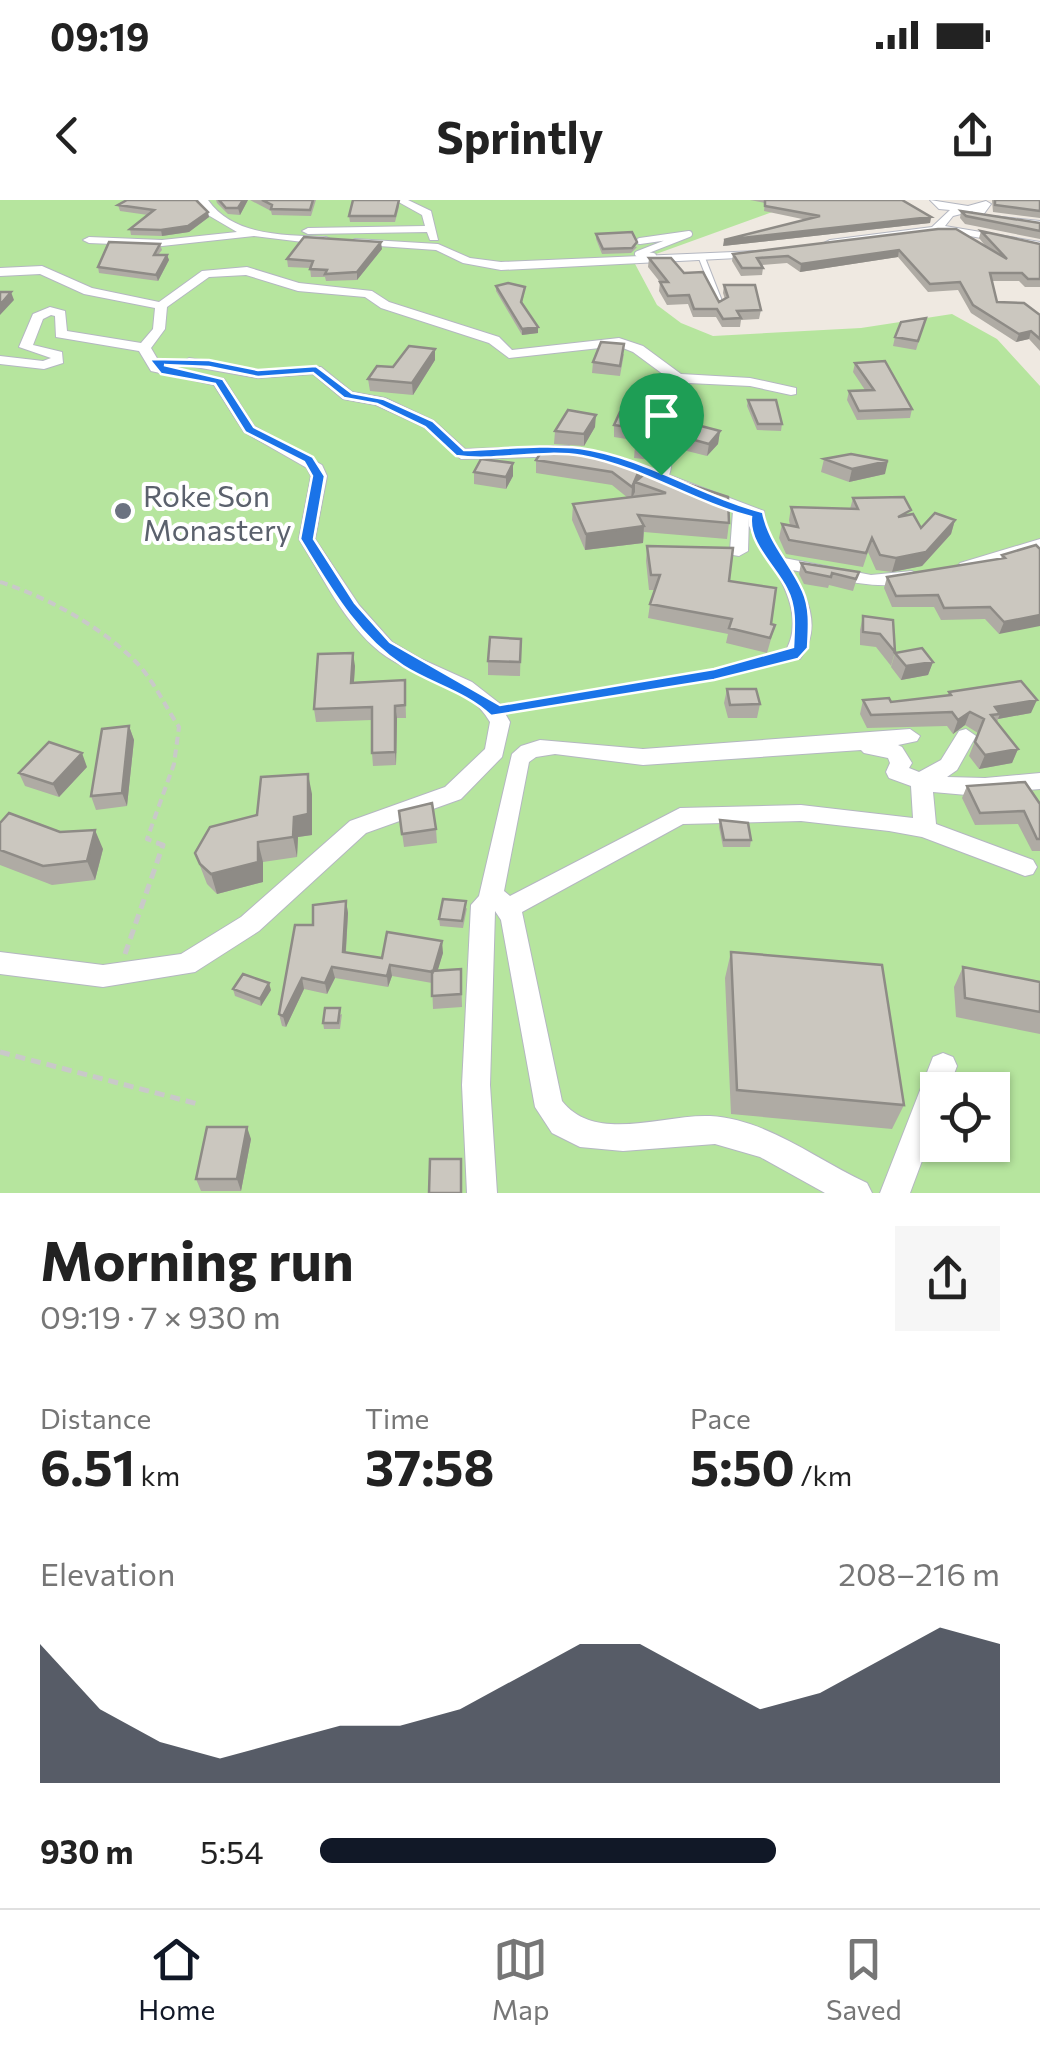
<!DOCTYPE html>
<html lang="en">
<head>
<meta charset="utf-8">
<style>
  :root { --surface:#fff; --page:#f6f6f6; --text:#222; --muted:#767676; --line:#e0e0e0; --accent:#111827 }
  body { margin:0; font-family:Commissioner,sans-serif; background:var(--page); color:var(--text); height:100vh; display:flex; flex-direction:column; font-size:38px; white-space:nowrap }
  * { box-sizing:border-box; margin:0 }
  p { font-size:32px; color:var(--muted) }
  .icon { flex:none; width:55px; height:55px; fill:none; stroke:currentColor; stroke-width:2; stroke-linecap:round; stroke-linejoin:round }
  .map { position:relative; height:993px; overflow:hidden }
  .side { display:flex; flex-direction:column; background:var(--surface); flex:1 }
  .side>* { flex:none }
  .fabs { position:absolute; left:920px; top:872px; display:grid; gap:20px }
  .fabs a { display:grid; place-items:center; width:90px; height:90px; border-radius:0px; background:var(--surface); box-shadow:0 2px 8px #0004; font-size:50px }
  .pin { position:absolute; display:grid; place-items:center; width:85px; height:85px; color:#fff; margin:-102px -42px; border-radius:50% 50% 50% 0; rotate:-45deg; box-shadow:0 0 10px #0007 }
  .pin .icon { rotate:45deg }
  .round { display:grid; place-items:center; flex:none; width:105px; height:105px; border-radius:0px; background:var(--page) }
  .headline { display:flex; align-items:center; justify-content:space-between; height:170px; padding:0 40px }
  h1 { font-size:55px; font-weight:700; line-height:75px }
  .stats { display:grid; grid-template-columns:repeat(3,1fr); gap:15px; height:170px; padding:10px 40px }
  .stats div { display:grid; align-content:center }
  .stats b { font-size:50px; font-weight:700 }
  .stats small { font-size:28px; font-weight:400 }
  .stats p { font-size:28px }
  .chart { height:280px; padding:20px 40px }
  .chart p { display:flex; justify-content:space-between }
  .chart svg { width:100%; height:180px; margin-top:10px; fill:var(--accent); opacity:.7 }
  ul { padding:0 40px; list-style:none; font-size:32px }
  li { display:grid; grid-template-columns:160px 120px 1fr; align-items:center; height:75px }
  li i { height:25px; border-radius:12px; background:var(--accent) }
  .status { display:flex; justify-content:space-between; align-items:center; height:70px; padding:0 50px; background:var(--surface); direction:ltr }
  .status svg { height:28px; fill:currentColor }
  header { display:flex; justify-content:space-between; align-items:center; height:130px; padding:0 40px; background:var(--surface); font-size:45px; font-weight:700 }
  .dock { display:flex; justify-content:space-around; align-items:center; height:140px; border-top:2px solid var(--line); background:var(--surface); font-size:28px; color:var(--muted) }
  .dock a { display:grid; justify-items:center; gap:5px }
  .dock .current { color:var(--accent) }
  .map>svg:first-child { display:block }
</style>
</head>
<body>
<div class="status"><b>09:19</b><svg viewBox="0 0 49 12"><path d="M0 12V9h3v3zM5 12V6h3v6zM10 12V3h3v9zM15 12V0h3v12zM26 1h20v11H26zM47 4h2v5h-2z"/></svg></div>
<header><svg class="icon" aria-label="back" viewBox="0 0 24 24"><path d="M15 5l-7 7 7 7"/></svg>Sprintly<svg class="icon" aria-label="share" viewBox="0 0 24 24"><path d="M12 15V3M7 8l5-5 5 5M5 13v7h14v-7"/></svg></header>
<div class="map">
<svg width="1040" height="993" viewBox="0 0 1040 993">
  <rect width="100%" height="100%" fill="#efe9e1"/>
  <!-- green -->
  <path fill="#b6e59e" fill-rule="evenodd" d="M0,0H851L775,11L634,62L657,105L681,123L713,136L861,128L952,114L997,139L1040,186V993H0ZM938,890H992V945H938Z"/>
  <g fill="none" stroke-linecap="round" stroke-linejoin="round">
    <!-- lane casing -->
    <g stroke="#b4b7c1" stroke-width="8">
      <path id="lane" d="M640,41L689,34L638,54L653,56
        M702,58L720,104"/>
    </g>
    <!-- street casing -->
    <g stroke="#b4b7c1" stroke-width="2">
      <path id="street" d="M198,0H208C234,37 286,35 326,37L332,40L326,43H311L254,36L162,46L89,43L83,40L89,37L162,40L237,32L208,15Z
        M395,0H408L431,11L438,40H430L427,32L308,34L302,31L308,28L425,26L422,15Z
        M930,0L968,6L986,1L991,4L983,15L1040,21V27L980,21L971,14L973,11L953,16L945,26L1040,42V48L946,32L830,46L824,43L830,40L932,27L950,10L939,9Z
        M355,39L438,44L470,58L501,62L757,51L763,54L757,57L501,70L463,63L436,50L351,44L349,42Z
        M42,66L92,88L159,102L202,71L247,67L299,83L372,91L389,102L499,137L512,150L619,138L643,146L681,174L750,178L796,188V194L791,195L750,186L689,183C691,202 679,210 673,227C668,243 675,259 669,275L764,311L765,326L784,358L871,375L912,371L921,376C893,397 825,376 792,370C809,400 822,429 800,459H786L783,455C812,413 770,363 749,326V317L748,351L739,356L733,355L730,351L733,311L609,261L617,256L655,270L658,228L675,196V183L633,152L618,146L509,158L489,143L381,108L365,97L298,91L246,75L209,77L167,107L165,129L151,148L161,165L224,179L254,226L322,265L327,276L315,339L359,405L392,442L421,459L472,482L499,503L510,522L502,557L461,599L366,633L259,731L195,772L103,787L0,774V752L103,765L181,754L241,717L350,621L445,587L485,549L490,522C468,482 414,479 380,452C344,423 323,377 299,339L311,276L307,268L244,232L214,185L151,171L139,151L56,137L55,116L51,115L43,119L33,145L62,152L63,163L44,169L0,164V156L43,161L51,158L19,147L33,114L50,107L65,111L67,131L141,143L153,129L155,108L84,94L40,74L0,76V68Z
        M189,158L258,170L321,167L352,192L385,198L434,221L465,249L569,246L577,251L569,256L461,259L424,227L376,205L343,199L313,174L258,178L184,165L182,162Z
        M1040,339V350L966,372L957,367L960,363Z
        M910,529L920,536L917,541L898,545L902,547L912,563L909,568L919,572L941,560L959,531L966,529L976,536L957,570L947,577L985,578L1040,573V589L967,595L933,592L936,624L1033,660L1037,667L1033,674L1025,676L922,637L889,631L801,621L683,624L522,712L562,901C596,944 663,914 710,916C767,919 817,960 867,983L872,993H825L760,957L715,944L623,951L580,947L552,933L535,907L501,720L495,711L490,885L497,993H467L462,885L471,705L479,696L512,554L521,546L540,540L643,549ZM861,550L864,553L888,558L890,563L886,572L889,578L911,586L913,618L801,605L680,608L510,696L504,691L529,562L536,557L555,554L643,565Z
        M943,853L953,857L957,866L948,890H938V918L910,993H880L933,857Z"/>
    </g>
    <!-- path-far1 -->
    <path stroke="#c9c9c9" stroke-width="4" stroke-dasharray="8 5" stroke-linecap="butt" d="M0,382C47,397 100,426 135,461C153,479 165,506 179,527L174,564L147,639L158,643
      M511,509L777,459"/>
    <!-- path -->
    <path stroke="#c9c9c9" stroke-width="5" stroke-dasharray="10 6" stroke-linecap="butt" d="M125,754L163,645L151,641
      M0,852L198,904"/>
    <!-- lane -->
    <use href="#lane" stroke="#fff" stroke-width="6"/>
    <!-- street -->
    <use href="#street" fill="#fff" fill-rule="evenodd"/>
  </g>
  <!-- wall -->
  <path fill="#afaba4" d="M216,0H248L240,15L228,14L217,3Z
    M250,0H316L311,16L272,15L271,11Z
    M399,0V7L395,22H350L349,16Z
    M750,0H902L931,17L930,23L723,46L807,20L764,11L765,3Z
    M992,0H1040V18L993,12Z
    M118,5L209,17L189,32L162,36L131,35L130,29L148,15L120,11Z
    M961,11L1040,23V39L965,24L960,18Z
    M981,31L1040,44V87H1025L1019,81H992L997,102L1040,115V151L1029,139L1016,142L971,113L958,90L928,92L898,57L800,72L787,63L762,65L763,68L762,75L741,76L732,61L733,54L987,48L979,38Z
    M596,34L637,47L631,53L602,54L596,39Z
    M160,44L162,50L158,55H167L169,60L158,81L99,73L98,67Z
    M382,49L357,80L326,81L325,77H311L310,68L288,67L287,59Z
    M649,58L684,73L719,102L725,99L723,93L724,85L761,110L759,119L741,120L740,127H722L716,117H693L688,104L667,105L659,91L660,82L648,67Z
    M496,86L525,87L522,104L538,127V133L522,135L496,91Z
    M926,118L916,150L893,146L895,137Z
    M624,154L620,176L592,173L593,162Z
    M435,160L413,195L370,191L368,179L393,167Z
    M855,163L912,209L910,218L857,220L847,200L849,191L865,190L853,172Z
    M748,200L782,224L781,231L757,230L747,206Z
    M665,208L642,231L654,233L653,260L634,258L635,246L639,234L633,240L614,237V225Z
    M595,227L584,246L554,244L555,231Z
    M720,231L718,244L707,256L675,248L676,235Z
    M824,259L885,274L849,282L821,272Z
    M536,260L641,266L640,278L729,323L727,339L644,332L643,343L585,350L572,320L573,304L628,298L612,285L536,273Z
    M513,263V276L506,289L474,284V272Z
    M853,298L910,315L921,328L955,320L951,334L922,366L892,372L876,370L868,352L863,367L786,354L779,338L782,324L790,326L789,320L791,307L850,309Z
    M647,346L729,381L771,424L775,425L767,453L726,443L728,434L648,418L650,404L655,390H649L646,361Z
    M1040,349L999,434L985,419L941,420L934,407H892L884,388L887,377L1001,359L1002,355Z
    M801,363L859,372L853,391L829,385L828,388L804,384L799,374Z
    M863,416L893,420L895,452L891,466L876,447L860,445V430Z
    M521,439L520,476L488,475V461Z
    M895,453L933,462L928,475L901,480L891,467Z
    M355,466L354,482L405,480L406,518H397L396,565L373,566L372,553V520L316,522L314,509Z
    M727,489L760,504L757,518H728L724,503Z
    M949,492L1031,513L998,519L997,523L1018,549L1012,563L979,569L969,556L978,533L965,525L953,534L947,526L867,528L860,514L863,500L891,502L948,496Z
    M129,526L134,540L127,606L96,610L91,596Z
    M87,567L59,597L25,586L19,573Z
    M967,586L1040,604V651H1032L1018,624L975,625L962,598Z
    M312,594V635L298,637L297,657L263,662V682L217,694L207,684L195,653L257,615Z
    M399,611L436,629L437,643L404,647Z
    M720,620L751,640L750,647H723L719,627Z
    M0,623L103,649L95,680L52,685L0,665Z
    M346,701L348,713L346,752L382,758L443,753L437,771L461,769L462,807L433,809L432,783L392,776L388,787L335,778L327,794L304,789L286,827L282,826L279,814L313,725Z
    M467,708L463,728L440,726L439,719Z
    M731,752L904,905L892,929L731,914L725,778Z
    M963,767L1040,782V834L956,817L954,787Z
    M233,789L271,790L261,806L235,796Z
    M342,814L340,829H324L323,823Z
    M251,939L241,991H201L196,979Z"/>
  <!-- shaded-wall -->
  <path fill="#8e8b86" d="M243,0H248L240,15L238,8Z
    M208,12L209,17L189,32L162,36L161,30Z
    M931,17L930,23L723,46L724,40Z
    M381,42L382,49L357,80V72Z
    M899,50L898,57L800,72L801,64Z
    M167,55L169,60L158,81L156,75Z
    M11,92L14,100L0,115V105Z
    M538,127V133L522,135V129Z
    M1031,131L1029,139L1016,142L1019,134Z
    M435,149V160L413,195L412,183Z
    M667,196L665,208L633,240L634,228Z
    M596,215L595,227L584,246V234Z
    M720,231L718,244L707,256L709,244Z
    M888,261L885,274L849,282L852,269Z
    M513,263V276L506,289V277Z
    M641,266L640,279L635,282V292L631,300L632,287Z
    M955,320L951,334L922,366L892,372L896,358Z
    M644,326L643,343L585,350L586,334Z
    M1040,415V426L999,434L1004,422Z
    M353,453L355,466L353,495L351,483Z
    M933,462L928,475L901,480L906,466Z
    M1037,500L1031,513L998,519L1000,514L995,507Z
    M395,506L397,518L396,565L395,552Z
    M970,512L965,525L953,534L958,520Z
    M129,526L134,540L127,606L122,593Z
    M1018,549L1012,563L979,569L985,555Z
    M82,553L87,567L59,597L53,584Z
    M308,574L312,594V635L298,637L297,657L293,637L294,617Z
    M95,630L103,649L95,680L87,661Z
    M258,642L263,662V682L217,694L211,674Z
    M346,701L348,713L345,763L343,752Z
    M442,741L443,753L434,783L433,772Z
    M390,765L392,776L388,787L387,776Z
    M332,767L335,778L327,794L325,783Z
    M302,778L304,789L286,827L283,816Z
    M269,783L271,790L261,806L260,799Z
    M247,927L251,939L241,991L237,979Z"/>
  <!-- building -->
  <path fill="#cbc7bf" stroke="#8e8b86" stroke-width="2.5" d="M127,0H196L208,12L188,26L161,30L130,29L154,10L118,5Z
    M219,0H243L238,8H226Z
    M262,0H313L310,10L271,9L272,5Z
    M353,0H399L395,16H349Z
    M765,0H902L931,17L724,40L820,16L765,6Z
    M995,0H1040V11L995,5Z
    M961,11L1040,23V31L966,16Z
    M938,29H956L1007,59L981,31L1040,44V79H1028L1022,73H990L997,102L1024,103L1040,115V139L1031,131L1019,134L973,105L960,82L930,84L899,50L801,64L788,56L757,58L763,68H742L733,54Z
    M632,32L637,42L632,48L603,49L596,34Z
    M304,37L381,42L357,72L325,74L327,70L310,69L313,61L287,59Z
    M109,42L160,44L154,55H167L156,75L98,67Z
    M649,58H671L684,73L703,72L719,102L728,97L724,85H755L761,110L737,111L741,118L723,119L717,109H694L689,95L668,96L660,82H668Z
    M508,83L525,87L521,102L538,127L522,129L496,86Z
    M0,92H11L0,105Z
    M926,118L918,141L895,137L901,122Z
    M601,142L624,144L620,166L593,162Z
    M409,146L435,149L412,183L368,179L377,166L393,167Z
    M885,161L912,209L859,211L849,191L874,190L855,163Z
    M647,190L667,196L634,228L614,225L620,212Z
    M748,200H776L782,224H758Z
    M568,210L596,215L584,234L555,231Z
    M682,221L720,231L709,244L676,235Z
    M640,231L654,233V247L635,246Z
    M553,247L624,259L641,266L632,287L612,272L536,260L544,248Z
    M851,254L888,261L852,269L824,259Z
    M481,259L513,263L506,277L474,272Z
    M648,271L728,297L729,323L638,315L644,326L586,334L573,304L666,293L635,282Z
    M904,297L911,310L898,317L913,314L921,328L935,313L955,320L926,352L896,358L880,355L872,338L866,353L789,340L782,324L798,327L791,307L858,309L853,298Z
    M1036,345L1040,349V415L1004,422L990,407L944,408L938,395L896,396L887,377L1005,358L1002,355Z
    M647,346L733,348L729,381L776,388L771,424L775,425L770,438L729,428L732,419L650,404L660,375H651Z
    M801,363L859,372L856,379L832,373L831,377L806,372Z
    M863,416L893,420L895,452L880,434L863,432Z
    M490,437L521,439L520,462L488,461Z
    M922,448L933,462L906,466L895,453Z
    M353,453L351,483L405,480V505L395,506V552L372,553V507L314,509L318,454Z
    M1021,481L1037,500L995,507L1000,514L991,515L1018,549L985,555L975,542L984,519L970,512L958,520L952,512L871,515L863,500L889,498L891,502L951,495L949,492Z
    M727,489H756L760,504L730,505Z
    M129,526L122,593L91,596L102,529Z
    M49,542L82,553L53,584L19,573Z
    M308,574V614L294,617L293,637L258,642V662L211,674L200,664L195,653L210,627L257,615L261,577Z
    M1025,582L1040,604V639H1037L1024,611L980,613L967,586Z
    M432,603L436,629L402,634L399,611Z
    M9,613L60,632L95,630L87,661L43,666L0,650V623Z
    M720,620L748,623L751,640H724Z
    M443,699L466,701L462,721L439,719Z
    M346,701L343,752L382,758L387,732L442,741L433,772L390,765L387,776L332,767L325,783L302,778L283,816L279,814L295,725H313V705Z
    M731,752L882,765L904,905L737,890Z
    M963,767L1040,782V812L965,798Z
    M461,769V794L432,796V771Z
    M243,774L269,783L260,799L233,789Z
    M325,808H340L338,823H323Z
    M207,927H247L237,979H196Z
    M430,959H461V993H429Z"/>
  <!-- route -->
  <path fill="#1a73e8" stroke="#fff" stroke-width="2.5" fill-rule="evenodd" d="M149,159L209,160L258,170L316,166L352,193L384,199L433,221L464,250C501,249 543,244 580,248C645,257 701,296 763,312C769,343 790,362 803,391C811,409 809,429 808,448L798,459L714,480L491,516C466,492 431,484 403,466C356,435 329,386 300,339L312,276L304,262L245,232L215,184L161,174ZM164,165L209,167L258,177L313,173L344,198L377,204L425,227L456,256C497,262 541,249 582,256C642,267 693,302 751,317C748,344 776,367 787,390C796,407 794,428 793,447L714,469L500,505L390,442L355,403L314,339L325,276L313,257L254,227L223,179Z"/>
  <!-- markers -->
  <circle fill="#6b7280" stroke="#fff" stroke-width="4" cx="123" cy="311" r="10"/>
  <g text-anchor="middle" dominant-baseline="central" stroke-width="8" stroke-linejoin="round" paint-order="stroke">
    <!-- worship labels -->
    <g font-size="30" fill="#5b616d" stroke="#fff" text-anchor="start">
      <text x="143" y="294">Roke Son<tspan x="143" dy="34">Monastery</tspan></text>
    </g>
  </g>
</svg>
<div class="fabs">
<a><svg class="icon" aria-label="locate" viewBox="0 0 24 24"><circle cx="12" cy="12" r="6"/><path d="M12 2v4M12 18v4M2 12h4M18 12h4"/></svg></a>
</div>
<div class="pin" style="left:661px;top:275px;background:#1e9e55"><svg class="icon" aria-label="arrive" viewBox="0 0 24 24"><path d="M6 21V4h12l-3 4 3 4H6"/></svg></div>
</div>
<section class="side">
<div class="headline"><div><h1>Morning run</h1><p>09:19 · 7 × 930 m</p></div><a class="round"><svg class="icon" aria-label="share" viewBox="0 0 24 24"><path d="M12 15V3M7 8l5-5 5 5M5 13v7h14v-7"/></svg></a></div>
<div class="stats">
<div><p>Distance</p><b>6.51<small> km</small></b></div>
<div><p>Time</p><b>37:58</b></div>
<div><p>Pace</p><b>5:50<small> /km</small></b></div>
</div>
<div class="chart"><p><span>Elevation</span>208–216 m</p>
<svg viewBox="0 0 160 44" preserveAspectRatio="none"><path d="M0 44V10L10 26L20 34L30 38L40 34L50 30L60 30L70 26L80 18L90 10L100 10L110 18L120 26L130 22L140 14L150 6L160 10V44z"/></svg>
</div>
<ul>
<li><b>930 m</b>5:54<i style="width:67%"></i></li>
</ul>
</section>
<nav class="dock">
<a class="current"><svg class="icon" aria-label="home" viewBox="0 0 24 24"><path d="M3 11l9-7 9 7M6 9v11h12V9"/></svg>Home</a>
<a><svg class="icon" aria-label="map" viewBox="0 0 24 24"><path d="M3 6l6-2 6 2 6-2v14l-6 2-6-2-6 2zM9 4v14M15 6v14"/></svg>Map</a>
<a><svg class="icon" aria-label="saved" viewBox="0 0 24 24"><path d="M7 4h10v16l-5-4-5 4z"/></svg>Saved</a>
</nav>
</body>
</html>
